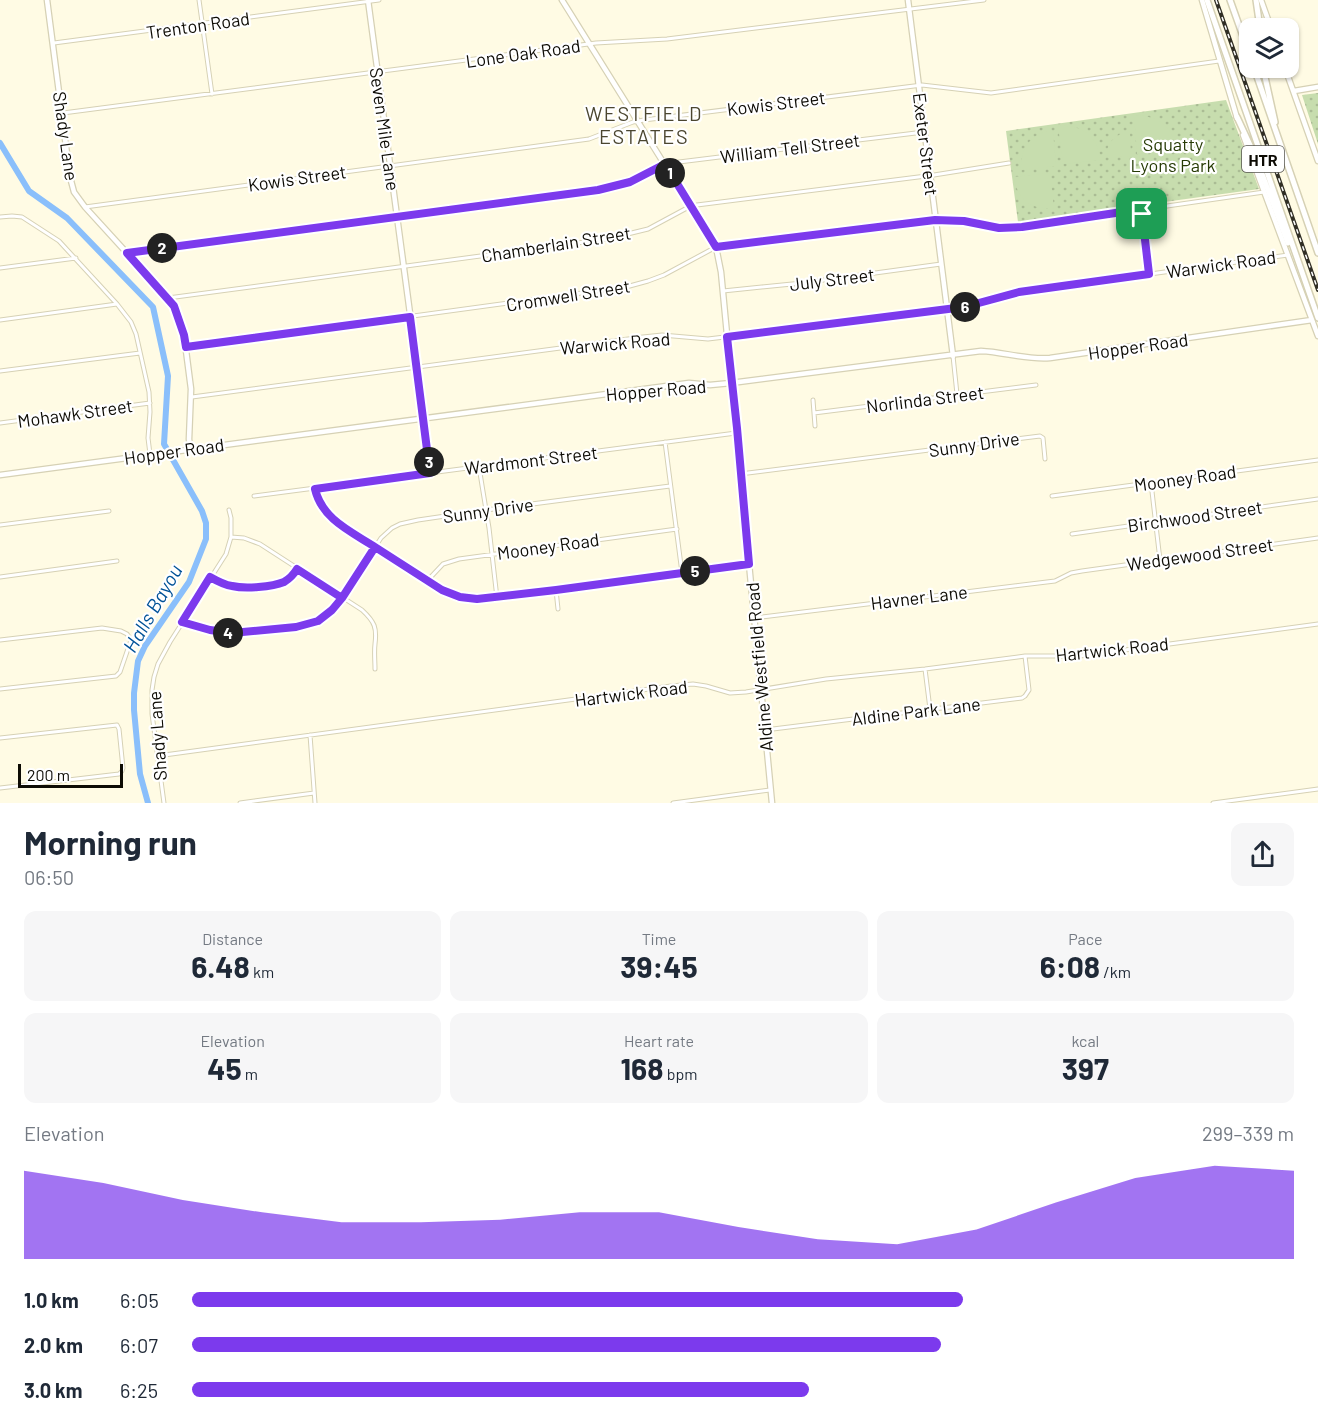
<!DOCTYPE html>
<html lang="en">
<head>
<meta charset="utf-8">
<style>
  :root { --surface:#fff; --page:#f6f6f7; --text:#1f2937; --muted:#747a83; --accent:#7c3aed }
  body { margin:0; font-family:Barlow,sans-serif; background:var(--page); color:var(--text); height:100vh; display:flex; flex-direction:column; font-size:22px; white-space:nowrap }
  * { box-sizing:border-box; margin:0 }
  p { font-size:20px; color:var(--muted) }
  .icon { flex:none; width:33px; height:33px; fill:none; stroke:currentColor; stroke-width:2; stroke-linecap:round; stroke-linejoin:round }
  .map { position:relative; height:803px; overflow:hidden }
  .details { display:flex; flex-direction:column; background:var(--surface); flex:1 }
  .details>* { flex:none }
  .tools { position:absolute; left:1239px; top:18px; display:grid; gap:12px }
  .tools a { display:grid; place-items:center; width:60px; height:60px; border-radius:12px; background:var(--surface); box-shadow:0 2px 4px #0004; font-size:30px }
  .scale { position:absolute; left:18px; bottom:15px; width:105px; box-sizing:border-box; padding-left:6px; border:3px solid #0d0b04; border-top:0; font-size:16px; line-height:21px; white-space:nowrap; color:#0d0b04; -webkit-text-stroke:4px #fff; paint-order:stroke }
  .pin { position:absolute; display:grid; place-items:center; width:51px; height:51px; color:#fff; margin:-26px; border-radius:12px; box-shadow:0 3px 9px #0006 }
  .km { position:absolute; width:30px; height:30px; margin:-15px; border-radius:50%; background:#222; color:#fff; font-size:16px; line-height:30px; text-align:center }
  .round { display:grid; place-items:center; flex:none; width:63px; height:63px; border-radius:12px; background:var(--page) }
  .head { display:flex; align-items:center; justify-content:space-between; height:102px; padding:0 24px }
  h1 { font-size:33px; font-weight:700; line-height:45px }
  .figures { display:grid; grid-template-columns:repeat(3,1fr); gap:9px; height:102px; padding:6px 24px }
  .figures div { display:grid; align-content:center; border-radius:12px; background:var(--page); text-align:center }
  .figures b { font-size:30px; font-weight:700 }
  .figures small { font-size:16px; font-weight:400 }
  .figures p { font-size:16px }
  .chart { height:168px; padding:12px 24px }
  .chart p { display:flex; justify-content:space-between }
  .chart svg { width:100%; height:108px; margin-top:6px; fill:var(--accent); opacity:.7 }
  ul { padding:0 24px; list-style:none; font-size:20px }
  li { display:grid; grid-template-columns:96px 72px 1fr; align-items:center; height:45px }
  li i { height:15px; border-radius:8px; background:var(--accent) }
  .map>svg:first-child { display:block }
</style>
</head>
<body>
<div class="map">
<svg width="1318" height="803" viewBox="0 0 1318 803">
  <defs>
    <pattern id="park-dots" width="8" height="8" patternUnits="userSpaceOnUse" patternTransform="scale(1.5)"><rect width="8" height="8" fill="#c7ddae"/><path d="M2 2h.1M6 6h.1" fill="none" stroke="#aabc94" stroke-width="1.8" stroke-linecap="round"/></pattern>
  </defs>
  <rect width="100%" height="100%" fill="#fffbe4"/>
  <!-- park -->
  <path fill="url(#park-dots)" d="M1318,93V144L1302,95Z
    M1226,100L1259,189L1018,222L1006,131Z"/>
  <!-- pitch -->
  <path fill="#c7ddae" d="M1134,115C1159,116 1172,125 1176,151L1137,154Z
    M1058,126C1082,124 1098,137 1101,160L1063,164Z
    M1047,131H1053L1056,164L1055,166L1021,170C1021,151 1027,137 1047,131Z
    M1122,133H1130L1131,155V156L1108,158C1105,146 1111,139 1122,133Z
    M1048,173L1050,174L1054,208C1031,210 1017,200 1014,177Z"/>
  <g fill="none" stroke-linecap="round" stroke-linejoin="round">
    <!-- river -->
    <path stroke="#8abffb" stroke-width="6" d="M0,143L29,191L67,218L153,307L168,376L164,444L202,511L206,523V539L189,582L145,646L138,661L134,693V710L140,774L148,803"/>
    <!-- street casing -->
    <g stroke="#d6d1b5" stroke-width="5">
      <path id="street" d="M199,0L212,94
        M54,43L379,0
        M63,113L596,43L667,39L984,0
        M85,207L589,139L633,122L644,120L922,85L991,93L1219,61
        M1142,209L1143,226L1149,274
        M0,217L12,216L22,217L59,241L117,304L131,322L136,334L149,392L150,412L148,438L150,454
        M127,253L598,190L630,182L660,165L671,163L924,132
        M0,268L76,258
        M723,291L802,283L941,264
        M168,298L607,239L648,229L687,208L697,205L934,175L1009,163
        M0,320L117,304
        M186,347L626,287L648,281L664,275L716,247L935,220L964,221L999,228L1022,227L1264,192
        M953,356L957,394
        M0,371L140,353
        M192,397L643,337L662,335L708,339L946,310L964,307L1019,292L1288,255
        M813,400L815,426
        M814,413L1036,385
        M424,418L430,473
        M0,423L150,403
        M665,442L682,573
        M479,467L489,528L497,598
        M740,474L1040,436L1043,438L1045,459
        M1151,483L1160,560
        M315,488C319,506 325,512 339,523L442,589C461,598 477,599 497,598L749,564
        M254,496L736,433
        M1052,496L1318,460
        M0,525L109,511
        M1072,534L1318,499
        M231,537L244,538L260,544L362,610C375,622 377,628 375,644C374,652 375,661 375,669
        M0,577L117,561
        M211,578C217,581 223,584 229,586C242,589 270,588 283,582C289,579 294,574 297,569
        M428,580L443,564L459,559L677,529
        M556,590L558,609
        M754,618L1055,581L1071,573L1082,571L1318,538
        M182,622L210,630L232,634L296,627L313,623L322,619L332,610L342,598L381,538L392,528L400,524L418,520L486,510L670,486
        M0,640L102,628L121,631L127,634L131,640L120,672L116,676L0,689
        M925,669L930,709
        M765,730L1022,698L1025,696L1029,690L1025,656
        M310,735L315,803
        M0,738L117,725L119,729L123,768L122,771L119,774L0,788
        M157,756L671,686L693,684L706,686L730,693L746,692L826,679L925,669L1025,656H1080L1318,624
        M164,803L152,714V690L154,677L158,664L170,642L226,554L231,537V518L229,510
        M240,803L314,793
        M673,803L770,790
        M1213,803L1318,789"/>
    </g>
    <!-- secondary casing -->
    <g stroke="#d6d1b5" stroke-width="7">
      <path id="secondary" d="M47,0L70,177L74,192L85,207L168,298L178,314L184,335L191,389L189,439L190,449
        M368,0L424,418
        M562,0L716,247L721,272L772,803
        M908,0L953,356
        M1202,0L1237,118
        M1261,0L1271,28
        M1285,68L1318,161
        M1294,91L1318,87
        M1243,135L1318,336
        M0,475L689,383L710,385L731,383L981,351C1004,352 1026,360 1050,358L1312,320"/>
    </g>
    <!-- highway casing -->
    <g stroke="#d6d1b5" stroke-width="8">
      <path id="highway" d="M1207,0L1318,318
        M1230,0L1250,56
        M1256,0L1260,28
        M1254,68L1318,253
        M1263,68L1275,122
        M1237,117L1256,158L1288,243"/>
    </g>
    <!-- street -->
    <use href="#street" stroke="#fff" stroke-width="3"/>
    <!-- secondary -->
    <use href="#secondary" stroke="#fff" stroke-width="4.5"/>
    <!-- highway -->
    <use href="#highway" stroke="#fff" stroke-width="5"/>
    <!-- rail casing -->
    <g stroke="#312f25" stroke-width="4">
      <path id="rail" d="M1216,0L1318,290"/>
    </g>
    <!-- rail -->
    <use href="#rail" stroke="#fff" stroke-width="1.5" stroke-dasharray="4.5" stroke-linecap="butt"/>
  </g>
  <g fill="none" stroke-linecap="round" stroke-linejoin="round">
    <!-- route casing -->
    <g stroke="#fff" stroke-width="12">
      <path id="route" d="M1142,214V209L1022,227L999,228L964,221L935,220L716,247L665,164L630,182L598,190L127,253L174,306L184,335L186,347L410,317L430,473L315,489C322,519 350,531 375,547L342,598L297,569C294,574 289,579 284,582C272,587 245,589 232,586C224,585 217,581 210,577L182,622L210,630L232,633L296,627L318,621L332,610L342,598L375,547L442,590L460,597L477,599L556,590L749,564L737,428L727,337L964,307L1019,292L1149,274L1142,214"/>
    </g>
    <!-- route -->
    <use href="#route" stroke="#7c3aed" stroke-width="8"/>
  </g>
  <g text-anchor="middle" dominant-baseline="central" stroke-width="4.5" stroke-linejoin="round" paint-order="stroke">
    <!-- shield labels -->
    <rect fill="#fff" stroke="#56544f" stroke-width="1.5" x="1242" y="146" width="42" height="26" rx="4.5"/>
    <g font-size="16" font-weight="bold" fill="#0d0b04">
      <text x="1263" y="159">HTR</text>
    </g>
    <!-- street labels -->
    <g font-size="18" fill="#0d0b04" stroke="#fff">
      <text transform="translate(198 25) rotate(-8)">Trenton Road</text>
      <text transform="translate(523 53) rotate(-8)">Lone Oak Road</text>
      <text transform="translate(776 103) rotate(-7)">Kowis Street</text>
      <text transform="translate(385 129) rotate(82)">Seven Mile Lane</text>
      <text transform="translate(66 136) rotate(82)">Shady Lane</text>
      <text transform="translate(926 144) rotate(83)">Exeter Street</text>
      <text transform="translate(790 148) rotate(-7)">William Tell Street</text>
      <text transform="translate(297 178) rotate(-8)">Kowis Street</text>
      <text transform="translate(556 244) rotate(-9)">Chamberlain Street</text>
      <text transform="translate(1221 264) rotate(-8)">Warwick Road</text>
      <text transform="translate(832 279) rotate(-7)">July Street</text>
      <text transform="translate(568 295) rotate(-9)">Cromwell Street</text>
      <text transform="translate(615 343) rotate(-5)">Warwick Road</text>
      <text transform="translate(1138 346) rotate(-8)">Hopper Road</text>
      <text transform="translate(656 390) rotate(-5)">Hopper Road</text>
      <text transform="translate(925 399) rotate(-7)">Norlinda Street</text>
      <text transform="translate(75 413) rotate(-8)">Mohawk Street</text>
      <text transform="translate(974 444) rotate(-8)">Sunny Drive</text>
      <text transform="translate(174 451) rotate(-8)">Hopper Road</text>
      <text transform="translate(531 460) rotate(-7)">Wardmont Street</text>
      <text transform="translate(1185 478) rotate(-8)">Mooney Road</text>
      <text transform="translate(488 510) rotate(-8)">Sunny Drive</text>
      <text transform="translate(1195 516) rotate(-8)">Birchwood Street</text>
      <text transform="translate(548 546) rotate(-8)">Mooney Road</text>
      <text transform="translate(1200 554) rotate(-8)">Wedgewood Street</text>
      <text transform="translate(919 597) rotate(-7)">Havner Lane</text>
      <text transform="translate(1112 649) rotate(-6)">Hartwick Road</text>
      <text transform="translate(759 667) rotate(-95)">Aldine Westfield Road</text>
      <text transform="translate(631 693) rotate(-7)">Hartwick Road</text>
      <text transform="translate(916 711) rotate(-7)">Aldine Park Lane</text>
      <text transform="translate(157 736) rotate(-94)">Shady Lane</text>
    </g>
    <!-- park labels -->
    <g font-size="18" fill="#273b05" stroke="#fff">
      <text x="1173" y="144">Squatty<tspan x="1173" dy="21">Lyons Park</tspan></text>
    </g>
    <!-- neighbourhood labels -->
    <g font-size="20" letter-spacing="1.5" fill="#4b462f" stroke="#fff">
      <text x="644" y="113">WESTFIELD<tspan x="644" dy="23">ESTATES</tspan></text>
    </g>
    <!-- water labels -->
    <g font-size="20" font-style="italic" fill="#005297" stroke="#fff">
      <text transform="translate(152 608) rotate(-60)">Halls Bayou</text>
    </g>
  </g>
</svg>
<div class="tools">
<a><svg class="icon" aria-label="layers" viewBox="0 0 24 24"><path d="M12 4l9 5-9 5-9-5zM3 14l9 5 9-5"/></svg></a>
</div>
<div class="scale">200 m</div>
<div class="pin" style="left:1142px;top:214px;background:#1e9e55"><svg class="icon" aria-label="arrive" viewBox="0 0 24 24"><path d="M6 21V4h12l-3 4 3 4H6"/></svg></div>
<b class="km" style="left:670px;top:173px">1</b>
<b class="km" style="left:162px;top:248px">2</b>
<b class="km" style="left:429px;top:462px">3</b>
<b class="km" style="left:228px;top:633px">4</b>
<b class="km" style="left:695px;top:571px">5</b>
<b class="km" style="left:965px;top:307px">6</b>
</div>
<section class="details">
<div class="head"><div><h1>Morning run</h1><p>06:50</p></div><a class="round"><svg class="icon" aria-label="share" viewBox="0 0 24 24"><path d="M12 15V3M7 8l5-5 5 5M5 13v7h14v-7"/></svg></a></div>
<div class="figures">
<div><p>Distance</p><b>6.48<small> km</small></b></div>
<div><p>Time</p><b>39:45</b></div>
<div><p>Pace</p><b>6:08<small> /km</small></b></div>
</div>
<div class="figures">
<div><p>Elevation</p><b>45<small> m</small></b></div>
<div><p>Heart rate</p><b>168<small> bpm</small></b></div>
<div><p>kcal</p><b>397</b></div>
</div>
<div class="chart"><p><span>Elevation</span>299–339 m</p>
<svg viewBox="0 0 160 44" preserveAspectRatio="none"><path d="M0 44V8L10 13L20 20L30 25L40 29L50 29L60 28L70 25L80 25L90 31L100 36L110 38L120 32L130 21L140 11L150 6L160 8V44z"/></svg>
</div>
<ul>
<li><b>1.0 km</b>6:05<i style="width:70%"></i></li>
<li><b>2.0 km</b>6:07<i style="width:68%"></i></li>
<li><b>3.0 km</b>6:25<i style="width:56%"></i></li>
</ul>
</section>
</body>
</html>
